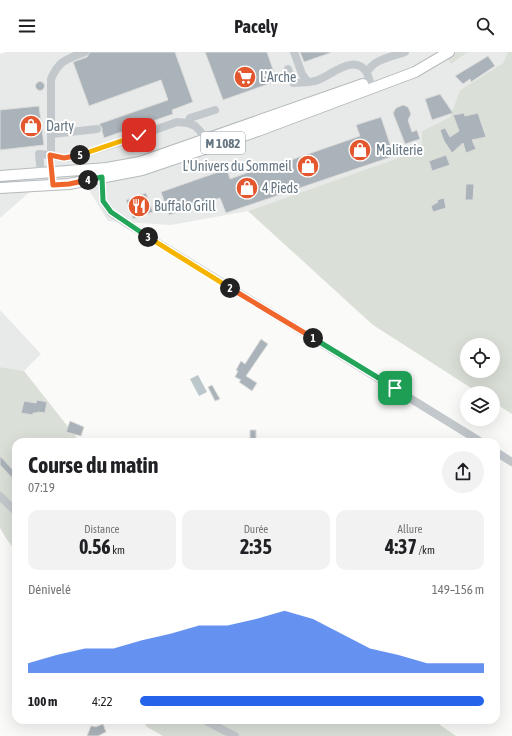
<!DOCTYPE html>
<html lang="fr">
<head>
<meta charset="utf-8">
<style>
  :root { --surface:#fff; --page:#f2f2f2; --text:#202124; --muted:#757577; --accent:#2563eb }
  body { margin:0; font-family:"Asap Condensed",sans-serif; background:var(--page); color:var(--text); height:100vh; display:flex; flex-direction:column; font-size:15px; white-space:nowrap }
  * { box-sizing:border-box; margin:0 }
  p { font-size:13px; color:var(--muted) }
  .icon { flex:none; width:22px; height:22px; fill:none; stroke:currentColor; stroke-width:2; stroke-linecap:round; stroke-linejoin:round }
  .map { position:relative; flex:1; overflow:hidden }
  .sheet { position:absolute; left:12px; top:386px; width:488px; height:286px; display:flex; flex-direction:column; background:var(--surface); border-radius:12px; box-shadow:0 4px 16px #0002 }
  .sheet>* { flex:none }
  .controls { position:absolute; left:460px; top:286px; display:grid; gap:8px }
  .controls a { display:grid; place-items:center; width:40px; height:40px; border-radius:50%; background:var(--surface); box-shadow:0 4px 16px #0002; font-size:20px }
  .pin { position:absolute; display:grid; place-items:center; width:34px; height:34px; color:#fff; margin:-17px; border-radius:8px; box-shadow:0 2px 6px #0006 }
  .km { position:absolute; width:20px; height:20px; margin:-10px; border-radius:50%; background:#222; color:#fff; font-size:11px; line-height:20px; text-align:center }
  .round { display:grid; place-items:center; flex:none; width:42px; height:42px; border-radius:21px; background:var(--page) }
  .summary { display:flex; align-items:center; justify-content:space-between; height:68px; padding:0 16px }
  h1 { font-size:22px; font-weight:700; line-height:30px }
  .figures { display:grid; grid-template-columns:repeat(3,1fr); gap:6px; height:68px; padding:4px 16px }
  .figures div { display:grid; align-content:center; border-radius:10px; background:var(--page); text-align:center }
  .figures b { font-size:20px; font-weight:700 }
  .figures small { font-size:11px; font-weight:400 }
  .figures p { font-size:11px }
  .chart { height:112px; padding:8px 16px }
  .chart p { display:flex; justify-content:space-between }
  .chart svg { width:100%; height:72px; margin-top:4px; fill:var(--accent); opacity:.7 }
  ul { padding:0 16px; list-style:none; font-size:13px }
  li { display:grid; grid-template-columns:64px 48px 1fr; align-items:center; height:30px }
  li i { height:10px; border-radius:5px; background:var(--accent) }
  header { display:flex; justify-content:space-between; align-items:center; height:52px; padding:0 16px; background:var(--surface); font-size:18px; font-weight:700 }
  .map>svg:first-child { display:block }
</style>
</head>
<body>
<header><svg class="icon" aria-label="menu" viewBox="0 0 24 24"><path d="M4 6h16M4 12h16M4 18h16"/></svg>Pacely<svg class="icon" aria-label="search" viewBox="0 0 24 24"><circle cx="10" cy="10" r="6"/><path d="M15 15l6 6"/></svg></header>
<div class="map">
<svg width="512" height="684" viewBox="0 0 512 684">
  <rect width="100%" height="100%" fill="#fafaf8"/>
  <!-- built -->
  <path fill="#e8e9e9" d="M6,0H443L451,12L468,0H508L503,11L460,38L450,65L422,79L421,96L412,101L248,159L171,173L108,169L87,135L32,138L0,166V2Z
    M0,258L41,302L24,319L0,315Z"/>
  <!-- green -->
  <path fill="#dadfd7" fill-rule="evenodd" d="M443,0H468L451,12Z
    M508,0H512V362L493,350V341H479L373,273L248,159L412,101L421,96L422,79L450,65L460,38L503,11ZM467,293H493V319H467Z
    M0,315L24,319L80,390H16V500L6,486L0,476Z
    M142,668H433L456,684H163L147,675Z"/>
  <!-- water -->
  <path fill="#bbc7cb" d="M198,323L207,340L199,344L190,327Z"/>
  <!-- building -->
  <path fill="#aab3b9" stroke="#dcdcda" d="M90,0H175L193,50L172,58L173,62L104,86L102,79V76L99,72L168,48L161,28L89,54L73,10L87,5Z
    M205,0H267L277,29L223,48Z
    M300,0H330V1L304,10Z
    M488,4L495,14L471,30L470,27L463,32L455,24Z
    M35.5 34a4.5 4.5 0 1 1 9 0a4.5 4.5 0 1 1-9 0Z
    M440,42L453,61L432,68L425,47Z
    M403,53L408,55L411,62L408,68L412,80L417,78L420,87L405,92L393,61L396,56Z
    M39,54L44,93L0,98V58Z
    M464,61L465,64L478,61L486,85L472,88L476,97L466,101L463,91L452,101L444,89L440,78L445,76L450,85L459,79L453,63Z
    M381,65L394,104L226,161L220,146L213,148L211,154L201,158L200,153L169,163L161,140L227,117L230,127L252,119L253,121L311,101L360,84L356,73Z
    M446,103L450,113L432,119L429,109Z
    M466,132H474L473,148H465Z
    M146,141L153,160L133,167L126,148Z
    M444,146L446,156L433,160L431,154L438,150L437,148Z
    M261,287L268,292L246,324L257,331L252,339L239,330L241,328L235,325L238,319L236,318L241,309L245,312Z
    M212,333L220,347L215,349L208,335Z
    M37,348L47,350L45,361L38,360L37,361H33V363L21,361L24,349L36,351Z
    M70,369L84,375L81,384L66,380Z
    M250,378H256V388H250Z
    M0,404L16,421V430L0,413Z
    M103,672L106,680L98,684H87L91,674L96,675Z"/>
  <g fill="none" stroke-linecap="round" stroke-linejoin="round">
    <!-- major casing -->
    <g stroke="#b5babe" stroke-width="12">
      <path id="major" d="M0,124L107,116L140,110L363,32
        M0,136L69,132L142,118L258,79L415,20L449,0"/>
    </g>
    <!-- minor -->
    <path stroke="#c3c8cc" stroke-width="8" d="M294,0L302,22L307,29
      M288,17L293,31C301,30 311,31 318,28C333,22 355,1 367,21
      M372,36L367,21C373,7 392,5 405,0
      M188,71L190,66L215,58
      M52,82L97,77
      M41,121L39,102L50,103L64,106L73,105L121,90L177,70L188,71L195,74L200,79L205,87
      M51,121V27C59,8 67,7 85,0
      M105,121L102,125L103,149L111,161L126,171L481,390
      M496,400L512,410
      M0,444L16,460
      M204,668L235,684"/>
    <!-- major -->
    <use href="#major" stroke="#fff" stroke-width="10"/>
  </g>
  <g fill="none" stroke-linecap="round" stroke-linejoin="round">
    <!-- split-1 casing -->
    <g stroke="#fff" stroke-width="8">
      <path id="split-1" d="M313,286L395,336"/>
    </g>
    <!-- split-2 casing -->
    <g stroke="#fff" stroke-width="8">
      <path id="split-2" d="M230,236L313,286"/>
    </g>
    <!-- split-3 casing -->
    <g stroke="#fff" stroke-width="8">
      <path id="split-3" d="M148,185L230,236"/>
    </g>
    <!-- split-4 casing -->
    <g stroke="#fff" stroke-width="8">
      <path id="split-4" d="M88,128L102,125L103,149L111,160L148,185"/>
    </g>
    <!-- split-5 casing -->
    <g stroke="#fff" stroke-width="8">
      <path id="split-5" d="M80,103L64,106L50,103L53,133L69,132L88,128"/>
    </g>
    <!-- split-6 casing -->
    <g stroke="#fff" stroke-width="8">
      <path id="split-6" d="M80,103L139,83"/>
    </g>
    <!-- split-1 -->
    <use href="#split-1" stroke="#22a559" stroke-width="5"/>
    <!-- split-2 -->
    <use href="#split-2" stroke="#f0652b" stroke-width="5"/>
    <!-- split-3 -->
    <use href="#split-3" stroke="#f5b400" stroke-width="5"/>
    <!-- split-4 -->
    <use href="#split-4" stroke="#22a559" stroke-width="5"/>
    <!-- split-5 -->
    <use href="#split-5" stroke="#f0652b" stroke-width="5"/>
    <!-- split-6 -->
    <use href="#split-6" stroke="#f5b400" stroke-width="5"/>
  </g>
  <!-- icons -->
  <defs>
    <g id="supermarket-disc" transform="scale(1.15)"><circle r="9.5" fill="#e4572e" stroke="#fff"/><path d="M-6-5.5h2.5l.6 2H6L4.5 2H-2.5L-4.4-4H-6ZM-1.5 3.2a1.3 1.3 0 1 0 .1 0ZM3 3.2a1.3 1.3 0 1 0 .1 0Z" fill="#fff"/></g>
    <g id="shop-disc" transform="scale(1.15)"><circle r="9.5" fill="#e4572e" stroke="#fff"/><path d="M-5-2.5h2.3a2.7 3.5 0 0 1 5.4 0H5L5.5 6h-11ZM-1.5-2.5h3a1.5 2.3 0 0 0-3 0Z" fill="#fff"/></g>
    <g id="restaurant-disc" transform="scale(1.15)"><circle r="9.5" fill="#e4572e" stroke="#fff"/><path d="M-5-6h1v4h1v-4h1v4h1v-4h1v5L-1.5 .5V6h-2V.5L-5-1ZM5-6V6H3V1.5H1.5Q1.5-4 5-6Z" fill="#fff"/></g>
  </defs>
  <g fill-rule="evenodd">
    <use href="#supermarket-disc" x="245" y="25"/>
    <use href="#shop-disc" x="31" y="74"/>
    <use href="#shop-disc" x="360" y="98"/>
    <use href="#shop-disc" x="308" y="114"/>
    <use href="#shop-disc" x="247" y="136"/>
    <use href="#restaurant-disc" x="139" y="154"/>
  </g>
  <g text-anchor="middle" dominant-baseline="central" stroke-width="4" stroke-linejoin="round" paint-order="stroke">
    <!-- shield labels -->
    <rect fill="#fff" stroke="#939fa8" stroke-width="1" x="201" y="80" width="44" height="22" rx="3"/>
    <g font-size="13" font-weight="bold" fill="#657683">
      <text x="223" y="91">M 1082</text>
    </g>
    <!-- poi labels -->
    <g font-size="14" fill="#657683" stroke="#fff" text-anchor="start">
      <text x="260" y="25">L'Arche</text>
      <text x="46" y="74">Darty</text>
      <text x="376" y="98">Maliterie</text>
      <text x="292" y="114" text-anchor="end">L'Univers du Sommeil</text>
      <text x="262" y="136">4 Pieds</text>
      <text x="154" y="154">Buffalo Grill</text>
    </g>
  </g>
</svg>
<div class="controls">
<a><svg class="icon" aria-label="locate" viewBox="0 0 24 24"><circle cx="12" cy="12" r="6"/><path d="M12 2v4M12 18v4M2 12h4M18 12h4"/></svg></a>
<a><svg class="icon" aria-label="layers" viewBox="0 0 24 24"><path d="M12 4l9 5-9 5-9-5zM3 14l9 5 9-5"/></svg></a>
</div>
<div class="pin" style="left:395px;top:336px;background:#1e9e55"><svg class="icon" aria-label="arrive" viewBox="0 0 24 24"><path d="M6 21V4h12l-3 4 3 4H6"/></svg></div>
<div class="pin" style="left:139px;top:83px;background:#d93025"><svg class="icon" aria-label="check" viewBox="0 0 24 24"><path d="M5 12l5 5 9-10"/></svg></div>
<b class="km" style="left:313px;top:286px">1</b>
<b class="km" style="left:230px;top:236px">2</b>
<b class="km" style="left:148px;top:185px">3</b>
<b class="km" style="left:88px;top:128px">4</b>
<b class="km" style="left:80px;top:103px">5</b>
<section class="sheet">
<div class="summary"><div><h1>Course du matin</h1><p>07:19</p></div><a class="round"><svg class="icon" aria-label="share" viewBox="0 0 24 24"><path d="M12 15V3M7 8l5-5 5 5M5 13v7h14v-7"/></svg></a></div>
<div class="figures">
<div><p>Distance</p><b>0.56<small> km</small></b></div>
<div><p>Durée</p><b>2:35</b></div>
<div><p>Allure</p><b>4:37<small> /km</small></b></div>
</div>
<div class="chart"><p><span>Dénivelé</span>149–156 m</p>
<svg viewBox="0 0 160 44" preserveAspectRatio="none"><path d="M0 44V38L10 33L20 29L30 29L40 24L50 20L60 15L70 15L80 11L90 6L100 11L110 20L120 29L130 33L140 38L150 38L160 38V44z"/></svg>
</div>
<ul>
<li><b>100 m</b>4:22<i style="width:100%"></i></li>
</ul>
</section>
</div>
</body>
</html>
